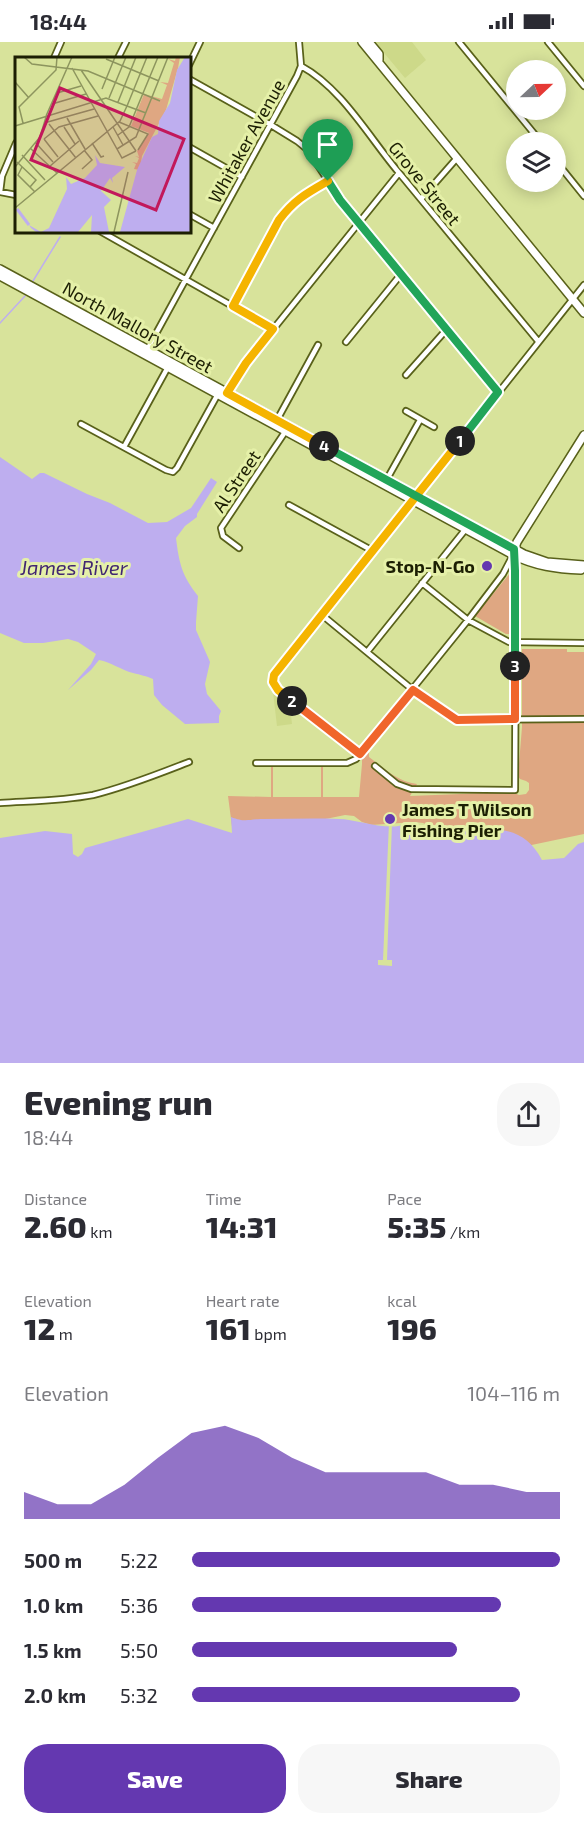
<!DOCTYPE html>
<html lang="en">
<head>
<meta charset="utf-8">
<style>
  :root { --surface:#fff; --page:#f7f7f7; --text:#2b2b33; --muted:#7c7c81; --accent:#6438b0 }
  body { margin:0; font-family:"Exo 2",sans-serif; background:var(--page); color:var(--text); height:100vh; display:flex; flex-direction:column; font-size:22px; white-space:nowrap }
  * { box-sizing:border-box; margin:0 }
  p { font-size:20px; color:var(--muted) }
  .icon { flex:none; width:33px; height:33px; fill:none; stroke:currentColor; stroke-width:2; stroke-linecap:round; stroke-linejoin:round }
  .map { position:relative; height:1021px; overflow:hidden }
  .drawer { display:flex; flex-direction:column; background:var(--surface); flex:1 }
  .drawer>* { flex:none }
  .needle { width:39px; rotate:68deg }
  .controls { position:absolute; left:506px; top:18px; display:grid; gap:12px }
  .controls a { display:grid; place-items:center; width:60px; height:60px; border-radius:50%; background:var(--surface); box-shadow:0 3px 15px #0003; font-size:30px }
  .pin { position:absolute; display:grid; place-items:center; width:51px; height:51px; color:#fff; margin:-62px -26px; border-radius:50% 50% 50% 0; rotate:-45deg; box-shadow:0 0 6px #0007 }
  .pin .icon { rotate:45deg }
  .km { position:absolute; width:30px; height:30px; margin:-15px; border-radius:50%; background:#222; color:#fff; font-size:16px; line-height:30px; text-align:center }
  .round { display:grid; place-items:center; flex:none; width:63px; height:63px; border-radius:24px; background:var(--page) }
  .head { display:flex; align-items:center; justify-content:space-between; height:102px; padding:0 24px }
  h1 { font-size:33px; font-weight:800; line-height:45px }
  .figures { display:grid; grid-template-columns:repeat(3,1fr); gap:9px; height:102px; padding:6px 24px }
  .figures div { display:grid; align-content:center }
  .figures b { font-size:30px; font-weight:800 }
  .figures small { font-size:16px; font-weight:400 }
  .figures p { font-size:16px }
  .chart { height:168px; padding:12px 24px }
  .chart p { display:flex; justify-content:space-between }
  .chart svg { width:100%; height:108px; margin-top:6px; fill:var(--accent); opacity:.7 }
  .cta { display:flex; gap:12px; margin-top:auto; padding:12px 24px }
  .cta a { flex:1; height:69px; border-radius:24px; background:var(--accent); color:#fff; font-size:24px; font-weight:800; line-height:69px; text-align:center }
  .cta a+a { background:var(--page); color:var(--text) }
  ul { padding:0 24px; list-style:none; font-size:20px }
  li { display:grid; grid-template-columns:96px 72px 1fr; align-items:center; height:45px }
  li i { height:15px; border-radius:8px; background:var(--accent) }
  .status { display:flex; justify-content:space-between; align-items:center; height:42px; padding:0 30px; background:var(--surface); direction:ltr }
  .status svg { height:16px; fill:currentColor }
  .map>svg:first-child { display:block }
</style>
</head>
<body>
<div class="status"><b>18:44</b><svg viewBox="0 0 49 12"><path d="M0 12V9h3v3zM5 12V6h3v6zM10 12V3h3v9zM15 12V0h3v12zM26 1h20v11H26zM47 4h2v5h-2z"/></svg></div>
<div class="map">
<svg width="584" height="1021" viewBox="0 0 584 1021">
  <rect width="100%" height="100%" fill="#d8e39b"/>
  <!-- built -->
  <path fill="#cdd989" d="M375,0H412L426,18L405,36Z
    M273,650L290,664L292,682L277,684Z"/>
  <!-- green -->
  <path fill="#dfa782" d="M511,530L510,589L509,592H506L475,574Z
    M522,607H567V610H584V792L522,805L508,791L501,788L434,792L432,785L423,781L415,780L371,783L362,780L354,774L345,773L306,781L233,792L228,754L271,755V721H273V755H321V721H323V755H359L362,722V718L360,716L369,707V715C385,727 396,739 417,742L410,754L512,750L519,753L526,752L529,748V741L526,739L520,737L518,734L522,685Z"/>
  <!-- water -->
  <path fill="#beaeef" d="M0,415L32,437L40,431H44L87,452L110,461L148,481L167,480L191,466L211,436L217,440L197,472V475L185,484L176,496C179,521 182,534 198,554L196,580V588L210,620L205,642L207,652L221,669L219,674V681L185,682L162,663L154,653L153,637C146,634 141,633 133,631C121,628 111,620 99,618L91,628L68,648L91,622L96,612L78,600L68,597L43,601H24L0,591Z
    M231,775C246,781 249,777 263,777C288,777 314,776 339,777C356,777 390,790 404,782C419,785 435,788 451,790C460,790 470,788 479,787C508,786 528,791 542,818L564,816L578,802L584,800V1021H0V796L45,789L72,792L73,812L78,815L82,812L85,806L188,777L232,791Z"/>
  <!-- pier -->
  <path fill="#d8e39b" d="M389,781H392L387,918H392V924L378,923V918H383Z"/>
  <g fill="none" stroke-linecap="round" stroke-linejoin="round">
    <!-- stream -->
    <path stroke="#beaeef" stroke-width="1.5" d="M33,239L60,195
      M0,281L25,254"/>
    <!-- street casing -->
    <g stroke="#59611a" stroke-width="8">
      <path id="street" d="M299,0L301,24C342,46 370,97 400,132C446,188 492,244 538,299
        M459,0L541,100
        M548,0L584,44
        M54,16L61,0
        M118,16L126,0
        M189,23L200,0
        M189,37L271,83L297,99L308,108L340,157L498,350
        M189,105L242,135
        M555,118L584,154
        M0,150L2,134L16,101
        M0,150L16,153
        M421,157L457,116
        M189,172L214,186
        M100,189L273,287
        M233,264L279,178C294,159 308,151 328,139
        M346,300L402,231
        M147,308L297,34L301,24
        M406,333L447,287
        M227,351L246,321L399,131
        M406,369L434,385
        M277,378L318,303
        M81,382L166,428L173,430L177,426L219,350
        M124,405L168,325
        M387,437L420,378
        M289,463L373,509
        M239,506L223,494L221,486L287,387
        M422,541L468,578L509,600L584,601
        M322,573L413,648L457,678L584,677
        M367,610L465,488
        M360,712L278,648L273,640L274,633L584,243
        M256,721H347L356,717L468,578L503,532L513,513
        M375,724L397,742L411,747L515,748L516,543L513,513
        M0,761C31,759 62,759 93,753C126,745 158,732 189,720"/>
    </g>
    <!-- secondary casing -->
    <g stroke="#59611a" stroke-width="10">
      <path id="secondary" d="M362,0L584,271
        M369,0L379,12V18
        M0,227L524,512L547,520L584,523
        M0,234L513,513C535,524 557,527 581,528
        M513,511L517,500L584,393"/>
    </g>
    <!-- street -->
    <use href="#street" stroke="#fff" stroke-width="4.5"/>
    <!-- secondary -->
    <use href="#secondary" stroke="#fff" stroke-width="7"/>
  </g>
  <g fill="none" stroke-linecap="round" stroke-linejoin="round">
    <!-- split-1 casing -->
    <g stroke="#fff" stroke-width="12">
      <path id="split-1" d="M328,139L340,158L498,350L460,399"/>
    </g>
    <!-- split-2 casing -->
    <g stroke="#fff" stroke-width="12">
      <path id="split-2" d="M292,659L278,648L273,640L274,633L460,399"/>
    </g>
    <!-- split-3 casing -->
    <g stroke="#fff" stroke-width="12">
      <path id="split-3" d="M292,659L360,712L413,648L457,678L515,677V624"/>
    </g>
    <!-- split-4 casing -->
    <g stroke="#fff" stroke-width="12">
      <path id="split-4" d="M324,404L514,507L515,529V624"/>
    </g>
    <!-- split-5 casing -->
    <g stroke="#fff" stroke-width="12">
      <path id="split-5" d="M324,404L227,351L246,321L273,287L233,264L279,178C294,158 307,151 328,139"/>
    </g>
    <!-- split-1 -->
    <use href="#split-1" stroke="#22a559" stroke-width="8"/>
    <!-- split-2 -->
    <use href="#split-2" stroke="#f5b400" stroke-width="8"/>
    <!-- split-3 -->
    <use href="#split-3" stroke="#f0652b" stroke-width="8"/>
    <!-- split-4 -->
    <use href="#split-4" stroke="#22a559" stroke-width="8"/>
    <!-- split-5 -->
    <use href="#split-5" stroke="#f5b400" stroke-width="8"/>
  </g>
  <!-- markers -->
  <g fill="#6438b0" stroke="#e5f0a8" stroke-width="2">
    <circle cx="487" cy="524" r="6"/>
    <circle cx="390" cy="777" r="6"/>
  </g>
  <g text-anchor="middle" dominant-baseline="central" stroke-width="6" stroke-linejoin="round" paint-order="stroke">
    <!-- street labels -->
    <g font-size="18" fill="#1c1f03" stroke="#e5f0a8">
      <text transform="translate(246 99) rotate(-61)">Whitaker Avenue</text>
      <text transform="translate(425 141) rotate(51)">Grove Street</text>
      <text transform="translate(138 285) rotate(29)">North Mallory Street</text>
      <text transform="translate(236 439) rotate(-56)">Al Street</text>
    </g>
    <!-- poi labels -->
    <g font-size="18" font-weight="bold" fill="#1c1f03" stroke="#e5f0a8" text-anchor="end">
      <text x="475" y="524">Stop-N-Go</text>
      <text x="402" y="767" text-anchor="start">James T Wilson<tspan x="402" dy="21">Fishing Pier</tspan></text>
    </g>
    <!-- water labels -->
    <g font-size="20" font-style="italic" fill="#412671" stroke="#e5f0a8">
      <text x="74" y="525">James River</text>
    </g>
  </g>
  <!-- overview -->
  <g transform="translate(15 15)">
    <rect width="176" height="176" fill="#d8e39b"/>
    <path d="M161,0H165L163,11L151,53L127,99L125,113L119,112L121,107L117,105L122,106L124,101L120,99L124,100L122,94L134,76L116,69L129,37L147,42L152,28L145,25L153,26L159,6L153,2L160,4Z" fill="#dfa782"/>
    <path d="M170,0H176L175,175H105L122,113L137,80L143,77L144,64L155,46L162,13ZM80,98L85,106L110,110L97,121L98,126L95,121L86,134L96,143L89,150L94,175H76L77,158L63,175H21L16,171L14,168L26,175L34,171L52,132L51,120L56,127L70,121L82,108Z" fill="#beaeef"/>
    <path fill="none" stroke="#beaeef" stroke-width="3" d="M2,152L14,168"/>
    <path fill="none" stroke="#8d955e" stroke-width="1.5" d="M9,0L17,7L73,14L145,44M91,2L144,24M57,11L107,101L121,94M66,13L121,94M0,25L14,41M87,32L100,0M42,36L66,29M94,41L111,0M103,45L121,0M37,47L71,37M131,56L112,49L132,0M31,59L57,0M52,61L70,92M104,65L133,77L123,93M8,66L4,50L41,13L42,0M29,66L79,52M34,67L61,101M0,69L91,41L112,49M49,70L60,87M98,70L108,88M103,78L114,70L143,0M29,82L44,70L83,59M29,82L43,100M20,85L38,105M77,86L86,100L89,99M15,91L42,116M102,92L121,80L153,0M7,98L30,123M2,105L21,123L15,130M0,110L25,80L31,60M7,110L3,118L20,135M34,110L64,84M67,112L77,103L69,93M0,151L105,64L112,49M99,175L113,115"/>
    <path fill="#c2185b" fill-opacity="0.15" stroke="#c2185b" stroke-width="3" d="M45,31L169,82L141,153L16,103Z"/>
    <rect width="176" height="176" fill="none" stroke="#1c1f03" stroke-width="3"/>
  </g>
</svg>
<div class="controls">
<a><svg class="needle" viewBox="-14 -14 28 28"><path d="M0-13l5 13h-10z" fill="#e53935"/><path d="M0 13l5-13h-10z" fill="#7c7c81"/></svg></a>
<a><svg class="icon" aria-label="layers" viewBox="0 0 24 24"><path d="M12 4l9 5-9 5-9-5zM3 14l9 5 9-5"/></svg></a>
</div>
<div class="pin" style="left:328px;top:139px;background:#1e9e55"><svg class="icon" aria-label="arrive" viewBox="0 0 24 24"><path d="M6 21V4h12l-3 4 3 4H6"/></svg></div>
<b class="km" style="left:460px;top:399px">1</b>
<b class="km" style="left:292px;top:659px">2</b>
<b class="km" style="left:515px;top:624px">3</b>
<b class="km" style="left:324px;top:404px">4</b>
</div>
<section class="drawer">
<div class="head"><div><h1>Evening run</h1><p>18:44</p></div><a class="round"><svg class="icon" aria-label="share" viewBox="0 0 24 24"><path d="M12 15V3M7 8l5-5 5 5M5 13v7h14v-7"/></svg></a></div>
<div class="figures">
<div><p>Distance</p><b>2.60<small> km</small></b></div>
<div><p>Time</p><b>14:31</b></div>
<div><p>Pace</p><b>5:35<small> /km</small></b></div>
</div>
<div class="figures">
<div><p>Elevation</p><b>12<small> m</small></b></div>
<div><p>Heart rate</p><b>161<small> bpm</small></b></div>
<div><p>kcal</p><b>196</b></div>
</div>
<div class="chart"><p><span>Elevation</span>104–116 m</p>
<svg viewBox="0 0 160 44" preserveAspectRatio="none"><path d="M0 44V33L10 38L20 38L30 30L40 19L50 9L60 6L70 11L80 19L90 25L100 25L110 25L120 25L130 30L140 30L150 33L160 33V44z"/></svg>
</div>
<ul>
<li><b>500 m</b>5:22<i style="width:100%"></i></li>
<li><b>1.0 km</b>5:36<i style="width:84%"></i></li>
<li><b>1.5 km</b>5:50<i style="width:72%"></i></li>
<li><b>2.0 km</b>5:32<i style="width:89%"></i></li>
</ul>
<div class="cta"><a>Save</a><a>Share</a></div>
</section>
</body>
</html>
